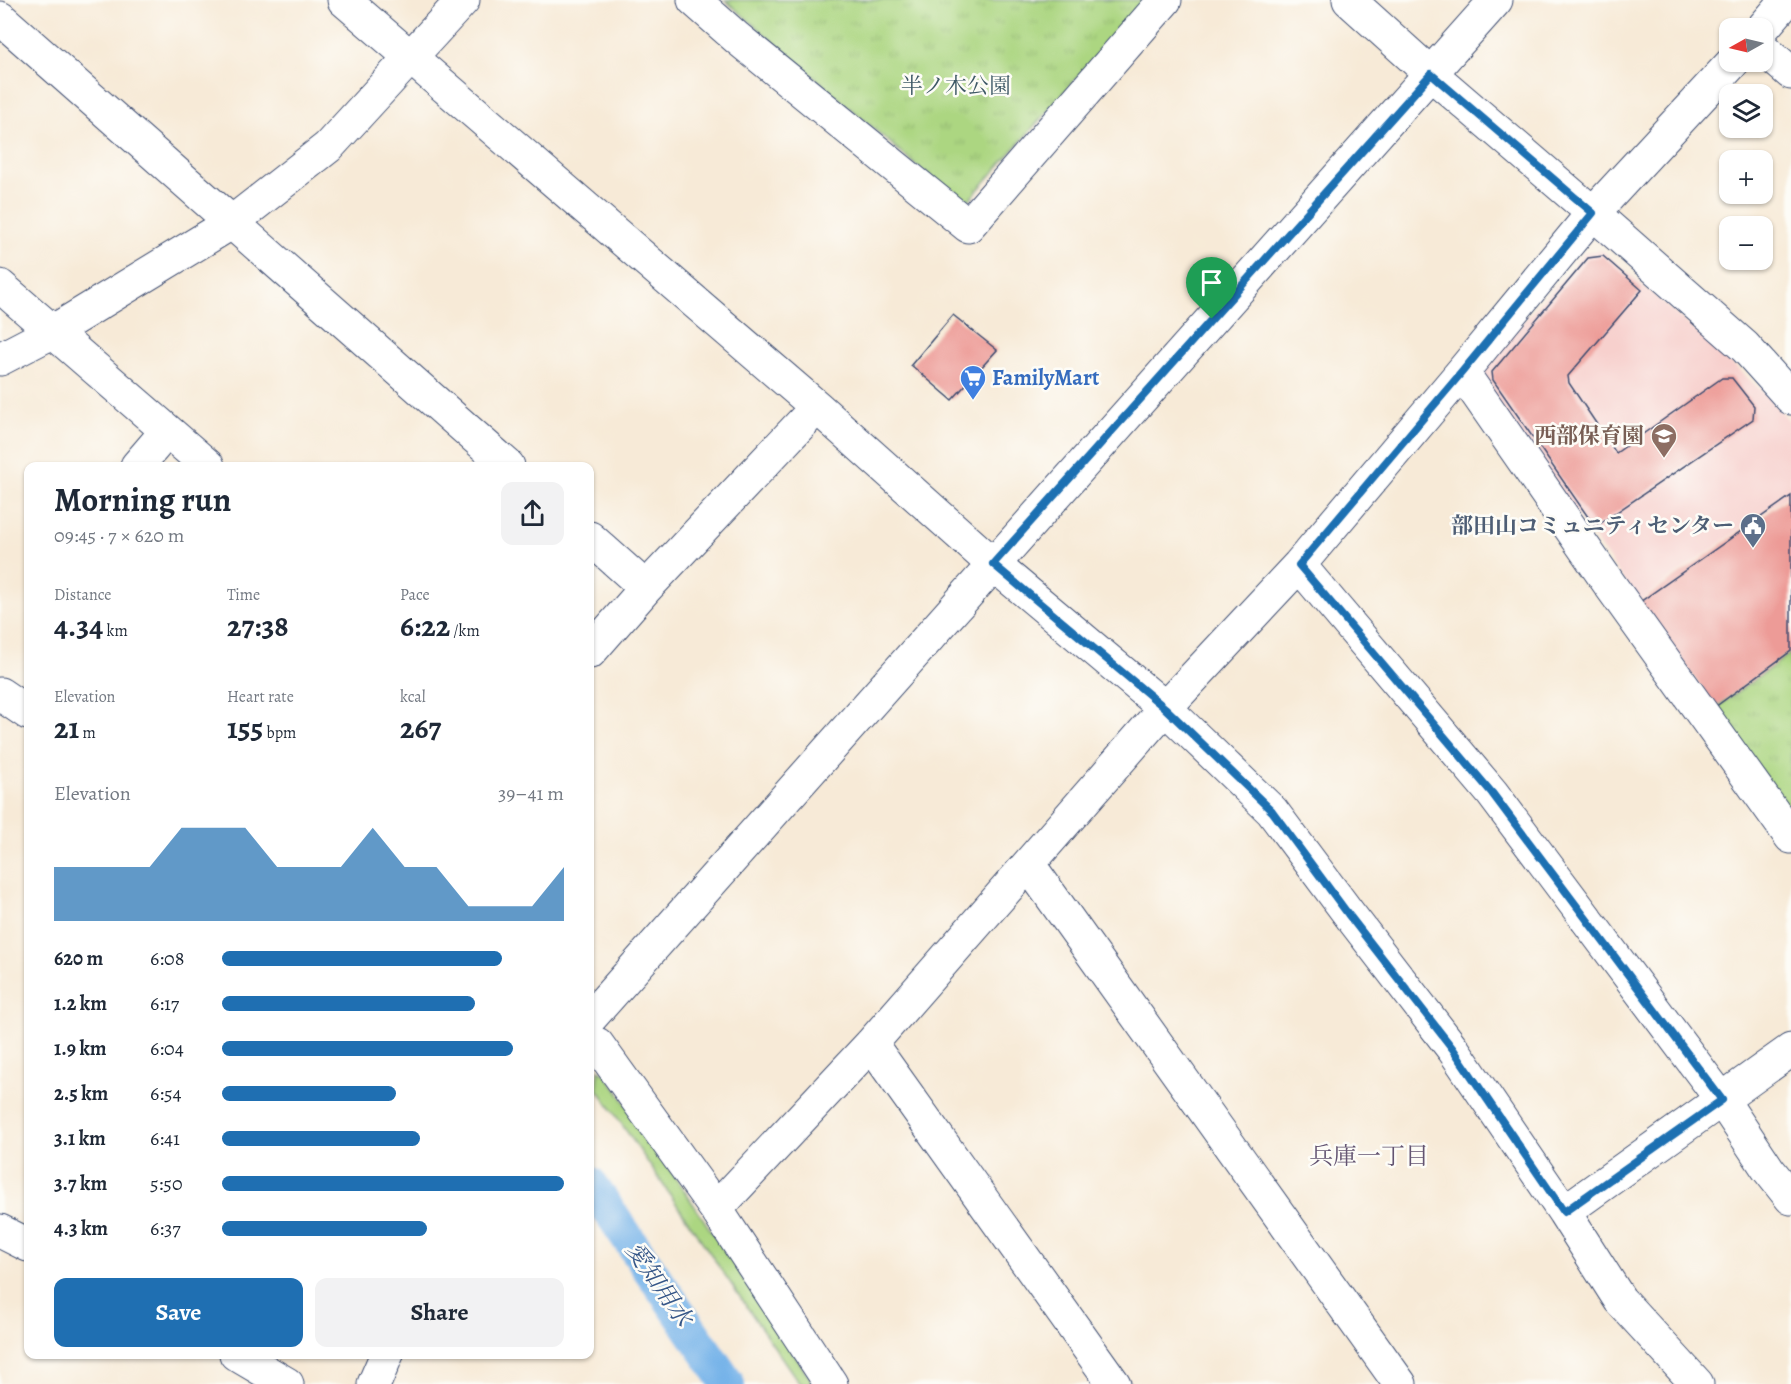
<!DOCTYPE html>
<html lang="en">
<head>
<meta charset="utf-8">
<style>
  :root { --surface:#fff; --page:#f2f2f3; --text:#1f2937; --muted:#747a83; --accent:#1f6fb2 }
  body { margin:0; font-family:Alegreya,"Noto Serif JP",serif; background:var(--page); color:var(--text); height:100vh; display:flex; flex-direction:column; font-size:22px; white-space:nowrap }
  * { box-sizing:border-box; margin:0 }
  p { font-size:20px; color:var(--muted) }
  .icon { flex:none; width:33px; height:33px; fill:none; stroke:currentColor; stroke-width:2; stroke-linecap:round; stroke-linejoin:round }
  .map { position:relative; flex:1; overflow:hidden }
  .sheet { position:absolute; left:24px; top:462px; width:570px; height:897px; display:flex; flex-direction:column; background:var(--surface); border-radius:12px; box-shadow:0 2px 4px #0004 }
  .sheet>* { flex:none }
  .needle { width:39px; rotate:262deg }
  .tools { position:absolute; left:1719px; top:18px; display:grid; gap:12px }
  .tools a { display:grid; place-items:center; width:54px; height:54px; border-radius:12px; background:var(--surface); box-shadow:0 2px 4px #0004; font-size:30px }
  .pin { position:absolute; display:grid; place-items:center; width:51px; height:51px; color:#fff; margin:-62px -26px; border-radius:50% 50% 50% 0; rotate:-45deg; box-shadow:0 0 6px #0007 }
  .pin .icon { rotate:45deg }
  .round { display:grid; place-items:center; flex:none; width:63px; height:63px; border-radius:12px; background:var(--page) }
  .overview { display:flex; align-items:center; justify-content:space-between; height:102px; padding:0 30px }
  h1 { font-size:33px; font-weight:600; line-height:45px }
  .metrics { display:grid; grid-template-columns:repeat(3,1fr); gap:9px; height:102px; padding:6px 30px }
  .metrics div { display:grid; align-content:center }
  .metrics b { font-size:30px; font-weight:600 }
  .metrics small { font-size:16px; font-weight:400 }
  .metrics p { font-size:16px }
  .chart { height:168px; padding:12px 30px }
  .chart p { display:flex; justify-content:space-between }
  .chart svg { width:100%; height:108px; margin-top:6px; fill:var(--accent); opacity:.7 }
  .cta { display:flex; gap:12px; margin-top:auto; padding:12px 30px }
  .cta a { flex:1; height:69px; border-radius:12px; background:var(--accent); color:#fff; font-size:24px; font-weight:600; line-height:69px; text-align:center }
  .cta a+a { background:var(--page); color:var(--text) }
  ul { padding:0 30px; list-style:none; font-size:20px }
  li { display:grid; grid-template-columns:96px 72px 1fr; align-items:center; height:45px }
  li i { height:15px; border-radius:8px; background:var(--accent) }
  .map>svg:first-child { display:block }
</style>
</head>
<body>
<div class="map">
<svg width="1791" height="1384" viewBox="0 0 1791 1384">
  <defs>
    <pattern id="park-tufts" width="24" height="20" patternUnits="userSpaceOnUse" patternTransform="scale(1.5)"><rect width="24" height="20" fill="#acd681"/><path d="M3 7l-1-3M5 7V3M7 7l1-3M15 17l-1-3M17 17v-4M19 17l1-3" fill="none" stroke="#93b872"/></pattern>
  </defs>
  <rect width="100%" height="100%" fill="#fdfcf7"/>
  <filter id="ink" filterUnits="userSpaceOnUse"><feTurbulence type="fractalNoise" baseFrequency=".0167" numOctaves="2"/><feDisplacementMap in="SourceGraphic" scale="12" xChannelSelector="R" yChannelSelector="G"/><feConvolveMatrix kernelMatrix="1 2 1 2 8 2 1 2 1" color-interpolation-filters="sRGB"/></filter>
  <filter id="wash" filterUnits="userSpaceOnUse"><feTurbulence type="fractalNoise" baseFrequency=".008" numOctaves="4" result="noise"/><feDisplacementMap in="SourceGraphic" scale="24" xChannelSelector="R" yChannelSelector="G"/><feGaussianBlur stdDeviation="1.35" result="paint"/><feColorMatrix in="noise" values="0 0 0 0 0 0 0 0 0 0 0 0 0 0 0 0 0 1.4 0 .05"/><feComposite in="paint" operator="in"/></filter>
  <g filter="url(#wash)">
    <rect width="100%" height="100%" fill="#f7ead7"/>
    <!-- built -->
    <path fill="#f7d0cd" d="M1602,250L1722,354L1773,402L1791,423V494L1639,601L1485,386L1483,367L1585,252Z"/>
    <!-- grass -->
    <path fill="#acd681" stroke="#648270" stroke-width="1.5" d="M599,1070L606,1074L814,1384H800L773,1345L597,1088Z"/>
    <!-- park -->
    <path fill="url(#park-tufts)" stroke="#648270" stroke-width="1.5" d="M725,0H1146L969,200H956Z
      M1791,653V814L1716,708Z"/>
    <g fill="none" stroke-linecap="round" stroke-linejoin="round">
      <!-- canal -->
      <path stroke="#76b3e9" stroke-width="34" d="M590,1183L728,1384"/>
    </g>
    <g id="blocks">
      <!-- building -->
      <path fill="#ed9b97" d="M1603,256L1642,290L1568,376L1569,383L1616,453L1722,378H1732L1754,406L1753,419L1595,527L1493,380L1492,372L1588,258Z
        M953,315L997,350L952,400L911,365Z
        M1791,496V651L1715,707L1640,602Z"/>
    </g>
  </g>
  <g filter="url(#ink)">
    <use href="#blocks" fill-opacity="0" stroke="#3c4b70" stroke-width="1.5"/>
    <g fill="none" stroke-linecap="round" stroke-linejoin="round">
      <!-- minor casing -->
      <g stroke="#3c4b70" stroke-width="35">
        <path id="minor" d="M344,0L817,407L993,564L1165,708L1272,811L1349,914L1453,1049L1564,1212L1620,1300L1697,1384
          M694,0L737,38L968,226L1165,0
          M1349,0L1431,74L1593,213L1745,347L1791,398
          M0,18L508,466
          M1762,29L1787,0
          M1762,48L1791,73
          M0,286L208,466
          M0,359L52,332L231,223L328,147L463,0
          M1462,372L1610,585L1791,837
          M137,466L167,431
          M590,538L646,588
          M1299,565L1492,793L1722,1100L1768,1169L1791,1198
          M590,652L646,588L817,407
          M0,694L28,713
          M1029,865L1400,1384
          M590,1018L1496,0
          M590,1042L597,1044L716,1209L831,1384
          M871,1044L1114,1384
          M716,1209L871,1044L1165,708L1299,565L1462,372L1593,213L1733,62
          M1564,1212L1791,1050
          M0,1231L28,1245
          M236,1354L287,1384
          M374,1384L387,1354"/>
      </g>
      <!-- minor -->
      <use href="#minor" stroke="#fff" stroke-width="33"/>
    </g>
  </g>
  <g fill="none" stroke-linecap="round" stroke-linejoin="round" filter="url(#ink)">
    <!-- route casing -->
    <g stroke="#fff" stroke-width="12">
      <path id="route" d="M1431,74L1593,213L1462,372L1299,565L1492,793L1722,1100L1564,1212L1453,1049L1348,914L1272,811L1165,708L993,564Z"/>
    </g>
    <!-- route -->
    <use href="#route" stroke="#1f6fb2" stroke-width="8"/>
  </g>
  <!-- icons -->
  <defs>
    <g id="supermarket-pin" transform="scale(1.35)"><path d="M0 17L-7.5 6A9.5 9.5 0 1 1 7.5 6Z" fill="#3f7fe0" stroke="#fdfcf7"/><path d="M-6-5.5h2.5l.6 2H6L4.5 2H-2.5L-4.4-4H-6ZM-1.5 3.2a1.3 1.3 0 1 0 .1 0ZM3 3.2a1.3 1.3 0 1 0 .1 0Z" fill="#fff"/></g>
    <g id="school-pin" transform="scale(1.35)"><path d="M0 17L-7.5 6A9.5 9.5 0 1 1 7.5 6Z" fill="#8d6e63" stroke="#fdfcf7"/><path d="M0-5L7-2L0 1L-7-2ZM-4 1L0 2.5L4 1V4Q0 6-4 4Z" fill="#fff"/></g>
    <g id="civic-pin" transform="scale(1.35)"><path d="M0 17L-7.5 6A9.5 9.5 0 1 1 7.5 6Z" fill="#5c6f8a" stroke="#fdfcf7"/><path d="M-.6-6.5H3V-4.5H.6V-3L4-1V1h2V6H-6V1h2V-1L-.6-3ZM-1.2 2.5V6h2.4V2.5Z" fill="#fff"/></g>
  </defs>
  <g fill-rule="evenodd">
    <use href="#supermarket-pin" x="973" y="378"/>
    <use href="#school-pin" x="1664" y="436"/>
    <use href="#civic-pin" x="1753" y="526"/>
  </g>
  <g text-anchor="middle" dominant-baseline="central" stroke-width="5" stroke-linejoin="round" paint-order="stroke">
    <!-- park labels -->
    <g font-size="22" fill="#3f5967" stroke="#fdfcf7">
      <text x="956" y="86">半ノ木公園</text>
    </g>
    <!-- shop labels -->
    <g font-size="22" font-weight="bold" fill="#366cbe" stroke="#fdfcf7" text-anchor="start">
      <text x="992" y="378">FamilyMart</text>
    </g>
    <!-- education labels -->
    <g font-size="22" font-weight="bold" fill="#785e54" stroke="#fdfcf7" text-anchor="end">
      <text x="1644" y="436">西部保育園</text>
    </g>
    <!-- service labels -->
    <g font-size="22" font-weight="bold" fill="#4e5e75" stroke="#fdfcf7" text-anchor="end">
      <text x="1734" y="526">部田山コミュニティセンター</text>
    </g>
    <!-- neighbourhood labels -->
    <g font-size="24" fill="#645572" stroke="#fdfcf7">
      <text x="1369" y="1156">兵庫一丁目</text>
    </g>
    <!-- water labels -->
    <g font-size="24" font-style="italic" fill="#365788" stroke="#fdfcf7">
      <text transform="translate(659 1284) rotate(55)">愛知用水</text>
    </g>
  </g>
</svg>
<div class="tools">
<a><svg class="needle" viewBox="-14 -14 28 28"><path d="M0-13l5 13h-10z" fill="#e53935"/><path d="M0 13l5-13h-10z" fill="#747a83"/></svg></a>
<a><svg class="icon" aria-label="layers" viewBox="0 0 24 24"><path d="M12 4l9 5-9 5-9-5zM3 14l9 5 9-5"/></svg></a>
<a>+</a>
<a>−</a>
</div>
<div class="pin" style="left:1212px;top:319px;background:#1e9e55"><svg class="icon" aria-label="arrive" viewBox="0 0 24 24"><path d="M6 21V4h12l-3 4 3 4H6"/></svg></div>
<section class="sheet">
<div class="overview"><div><h1>Morning run</h1><p>09:45 · 7 × 620 m</p></div><a class="round"><svg class="icon" aria-label="share" viewBox="0 0 24 24"><path d="M12 15V3M7 8l5-5 5 5M5 13v7h14v-7"/></svg></a></div>
<div class="metrics">
<div><p>Distance</p><b>4.34<small> km</small></b></div>
<div><p>Time</p><b>27:38</b></div>
<div><p>Pace</p><b>6:22<small> /km</small></b></div>
</div>
<div class="metrics">
<div><p>Elevation</p><b>21<small> m</small></b></div>
<div><p>Heart rate</p><b>155<small> bpm</small></b></div>
<div><p>kcal</p><b>267</b></div>
</div>
<div class="chart"><p><span>Elevation</span>39–41 m</p>
<svg viewBox="0 0 160 44" preserveAspectRatio="none"><path d="M0 44V22L10 22L20 22L30 22L40 6L50 6L60 6L70 22L80 22L90 22L100 6L110 22L120 22L130 38L140 38L150 38L160 22V44z"/></svg>
</div>
<ul>
<li><b>620 m</b>6:08<i style="width:82%"></i></li>
<li><b>1.2 km</b>6:17<i style="width:74%"></i></li>
<li><b>1.9 km</b>6:04<i style="width:85%"></i></li>
<li><b>2.5 km</b>6:54<i style="width:51%"></i></li>
<li><b>3.1 km</b>6:41<i style="width:58%"></i></li>
<li><b>3.7 km</b>5:50<i style="width:100%"></i></li>
<li><b>4.3 km</b>6:37<i style="width:60%"></i></li>
</ul>
<div class="cta"><a>Save</a><a>Share</a></div>
</section>
</div>
</body>
</html>
